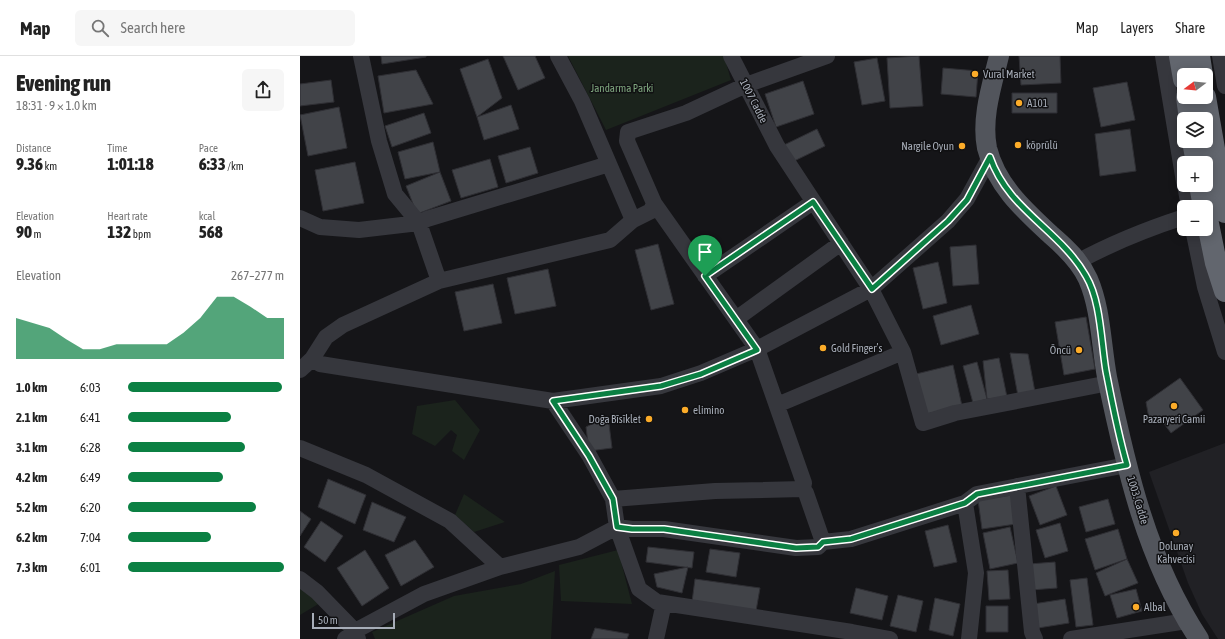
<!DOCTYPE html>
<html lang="en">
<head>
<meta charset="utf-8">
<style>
  :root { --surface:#fff; --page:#f6f6f6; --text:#222; --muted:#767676; --line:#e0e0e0; --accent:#0b8043 }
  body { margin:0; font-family:"Asap Condensed",sans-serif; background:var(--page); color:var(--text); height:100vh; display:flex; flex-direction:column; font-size:15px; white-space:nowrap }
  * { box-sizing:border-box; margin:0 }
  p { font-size:13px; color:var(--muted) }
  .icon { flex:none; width:22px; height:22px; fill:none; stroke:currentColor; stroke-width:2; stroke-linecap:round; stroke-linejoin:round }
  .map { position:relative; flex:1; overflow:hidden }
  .panel { display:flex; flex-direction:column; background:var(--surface); width:300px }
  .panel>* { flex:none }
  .needle { width:26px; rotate:254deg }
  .buttons { position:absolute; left:877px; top:12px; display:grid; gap:8px }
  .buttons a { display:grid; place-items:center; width:36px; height:36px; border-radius:6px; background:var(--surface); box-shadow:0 2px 10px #0003; font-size:20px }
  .scale { position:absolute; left:12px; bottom:10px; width:83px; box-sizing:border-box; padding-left:4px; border:2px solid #a7adb8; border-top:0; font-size:11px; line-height:14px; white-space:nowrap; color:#a7adb8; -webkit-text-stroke:3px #101012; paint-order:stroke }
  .pin { position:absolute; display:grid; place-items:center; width:34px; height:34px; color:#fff; margin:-41px -17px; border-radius:50% 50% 50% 0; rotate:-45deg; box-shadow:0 0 4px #0007 }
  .pin .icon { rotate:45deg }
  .round { display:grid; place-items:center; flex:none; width:42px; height:42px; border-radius:6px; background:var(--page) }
  .summary { display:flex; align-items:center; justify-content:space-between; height:68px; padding:0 16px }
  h1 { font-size:22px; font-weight:800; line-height:30px }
  .metrics { display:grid; grid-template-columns:repeat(3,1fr); gap:6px; height:68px; padding:4px 16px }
  .metrics div { display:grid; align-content:center }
  .metrics b { font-size:17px; font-weight:800 }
  .metrics small { font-size:11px; font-weight:400 }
  .metrics p { font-size:11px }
  .chart { height:112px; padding:8px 16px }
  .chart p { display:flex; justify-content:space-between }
  .chart svg { width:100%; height:72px; margin-top:4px; fill:var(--accent); opacity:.7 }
  ul { padding:0 16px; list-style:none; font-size:13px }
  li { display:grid; grid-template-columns:64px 48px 1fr; align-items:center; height:30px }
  li i { height:10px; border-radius:5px; background:var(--accent) }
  header { display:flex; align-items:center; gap:24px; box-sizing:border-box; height:56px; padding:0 20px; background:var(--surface); border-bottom:1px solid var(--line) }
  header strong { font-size:19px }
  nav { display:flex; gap:22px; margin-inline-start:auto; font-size:14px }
  .search { width:280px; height:36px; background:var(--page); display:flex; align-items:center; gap:10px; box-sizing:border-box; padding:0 14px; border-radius:6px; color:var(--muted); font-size:15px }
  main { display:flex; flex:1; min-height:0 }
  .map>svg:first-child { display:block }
</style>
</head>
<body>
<header>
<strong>Map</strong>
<div class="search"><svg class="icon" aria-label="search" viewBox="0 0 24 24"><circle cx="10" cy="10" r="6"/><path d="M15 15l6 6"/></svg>Search here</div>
<nav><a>Map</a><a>Layers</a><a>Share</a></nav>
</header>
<main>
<section class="panel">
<div class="summary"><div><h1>Evening run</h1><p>18:31 · 9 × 1.0 km</p></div><a class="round"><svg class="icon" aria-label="share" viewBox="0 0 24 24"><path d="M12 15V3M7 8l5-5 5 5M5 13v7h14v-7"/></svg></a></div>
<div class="metrics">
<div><p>Distance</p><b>9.36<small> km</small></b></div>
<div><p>Time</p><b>1:01:18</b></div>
<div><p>Pace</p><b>6:33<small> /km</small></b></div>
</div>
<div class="metrics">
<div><p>Elevation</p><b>90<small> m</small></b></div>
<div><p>Heart rate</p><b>132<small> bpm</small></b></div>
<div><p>kcal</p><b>568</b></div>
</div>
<div class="chart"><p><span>Elevation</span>267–277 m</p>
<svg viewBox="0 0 160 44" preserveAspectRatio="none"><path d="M0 44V19L10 22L20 25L30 32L40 38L50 38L60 35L70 35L80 35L90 35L100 28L110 19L120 6L130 6L140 12L150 19L160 19V44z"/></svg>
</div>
<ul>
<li><b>1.0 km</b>6:03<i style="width:99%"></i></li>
<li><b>2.1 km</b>6:41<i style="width:66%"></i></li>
<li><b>3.1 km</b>6:28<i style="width:75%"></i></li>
<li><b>4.2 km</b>6:49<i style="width:61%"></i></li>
<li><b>5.2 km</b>6:20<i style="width:82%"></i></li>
<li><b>6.2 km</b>7:04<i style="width:53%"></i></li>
<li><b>7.3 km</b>6:01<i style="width:100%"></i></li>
</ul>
</section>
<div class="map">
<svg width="925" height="583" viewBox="0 0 925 583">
  <rect width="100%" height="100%" fill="#151518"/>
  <!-- built -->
  <path fill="#212125" d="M925,387V583H918L902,558L888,527L849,416Z"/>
  <!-- green -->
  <path fill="#1b231c" d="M268,0H424L431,24L306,74Z
    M155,344L180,374L164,404L152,395L157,379L151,374L135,390L112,378L117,350Z
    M164,438L205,466L174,476L155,459Z
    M318,494L332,548L261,545L259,509Z
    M255,515L251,583H75L72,576L154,540L221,528Z
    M0,530L20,547L0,559Z"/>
  <!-- building -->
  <path fill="#414348" stroke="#2f2f34" d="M81,0H126V1L82,8Z
    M203,0H235L245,22L218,34Z
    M619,0L623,50L590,52L587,2Z
    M719,0H760L761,27L721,29Z
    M577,2L585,45L562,49L554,6Z
    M188,3L202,42L177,61L160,13Z
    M643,12L678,15L676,41L641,38Z
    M116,14L133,48L84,57L78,20Z
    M31,24L34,46L0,50V28Z
    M503,25L514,58L476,71L465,38Z
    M827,26L835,64L801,71L793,32Z
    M712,37H757V57H712Z
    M211,49L219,73L184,84L177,61Z
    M39,51L47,92L8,100L0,59Z
    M124,57L131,77L92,91L85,70Z
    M517,73L525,90L490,107L482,90Z
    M830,73L836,115L800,120L795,78Z
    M133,86L140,116L105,123L98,96Z
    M230,91L238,117L206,127L198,100Z
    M190,103L198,131L161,142L152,114Z
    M55,106L64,147L23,155L15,114Z
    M140,116L151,145L117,158L106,130Z
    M358,188L374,248L351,254L335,194Z
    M676,189L679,228L653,230L650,191Z
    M638,206L647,247L623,253L613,212Z
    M248,213L256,250L215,258L207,222Z
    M193,228L202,267L164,275L155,236Z
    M671,249L679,278L641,289L633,260Z
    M786,261L795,313L764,319L755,266Z
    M710,297L728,298L735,336L718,340Z
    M699,302L707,341L687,343L683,305Z
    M677,306L687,343L673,347L663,310Z
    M653,309L662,350L626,358L616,318Z
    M880,322L903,354L871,377L859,361L850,368L846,346Z
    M308,360L312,392L289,395L286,371Z
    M28,423L66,439L55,468L18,451Z
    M756,430L767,459L740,469L729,440Z
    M712,439L716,468L682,473L678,444Z
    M808,443L815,468L786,476L779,451Z
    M72,446L106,461L94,486L63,474Z
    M0,455L11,463L0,480Z
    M21,465L43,480L25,506L4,491Z
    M760,467L768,495L745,502L736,474Z
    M648,469L657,506L634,511L625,475Z
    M710,471L718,507L690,513L683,477Z
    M818,473L827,503L795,514L785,483Z
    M115,484L134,511L101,530L85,499Z
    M348,491L394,496L392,512L346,506Z
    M410,493L440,497L436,521L406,516Z
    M65,494L89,532L62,550L37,512Z
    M827,503L838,527L805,540L796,517Z
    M755,506L757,532L731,534L729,508Z
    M388,511L382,537L357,531L354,518Z
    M708,514L710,543L689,544L687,515Z
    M787,522L793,569L776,571L770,524Z
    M395,523L460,532L456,555L392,546Z
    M556,532L588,540L582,564L550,557Z
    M836,533L842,555L817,562L810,539Z
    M598,539L623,545L616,576L590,570Z
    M635,542L660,548L653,580L629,574Z
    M765,543L769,567L738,572L733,548Z
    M686,550H708V576H686Z
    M295,572L329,578L327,583H291Z"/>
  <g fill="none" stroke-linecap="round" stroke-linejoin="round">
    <!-- minor -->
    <path stroke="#36373d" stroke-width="16" d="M61,0L79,85L95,138L119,167L139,225
      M258,0L282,45L333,164
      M431,0L477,90L571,233L603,296L623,367L655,357L809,327
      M863,0L884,126
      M920,0L925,30
      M885,129L889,151
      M354,147L457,293L504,427L503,433L506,437L523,486
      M0,162L20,171L59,174L119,167L127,163L309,108
      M893,173L905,231L925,296
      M777,206C812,187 847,173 884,161
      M405,220L513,146
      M436,263L541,187
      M12,303L20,308L253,345L361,330L401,317L457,293L571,233L648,165L667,143L690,101
      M0,314L12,303L26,281L43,269L139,225L310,184L333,164L351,155L354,147L327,85L328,76L386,57L446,29L527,0
      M253,345L289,399L313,443L317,471L339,533L357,546L552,576L590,583
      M477,349L603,296
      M0,392L66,419L150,465L200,511
      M717,430L732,576L735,583
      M313,443L415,435L503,433
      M665,447L676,517L669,583
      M0,523L17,536L55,575L58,583
      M45,583L55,575L124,538L200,511L279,491L317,471L332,473H364L496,492L518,491L523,486L551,483L665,447L677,438L827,409
      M356,583L364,547
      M771,583L887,565"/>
    <!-- major -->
    <path stroke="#52555c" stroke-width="20" d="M699,0C692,29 681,62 687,92C696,129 724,154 751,179C765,191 780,205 788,223C801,253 801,288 807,321C826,412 847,505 899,583"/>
    <!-- highway -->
    <path stroke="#62666e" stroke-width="22" d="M880,0L884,23
      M899,0L902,19
      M887,41L890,63
      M905,41L925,156
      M893,85L897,107
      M900,129L904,151
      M906,158L916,207L925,235"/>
  </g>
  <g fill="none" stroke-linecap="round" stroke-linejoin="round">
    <!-- route casing -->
    <g stroke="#fff" stroke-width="8">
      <path id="route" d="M690,101C708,154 760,174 786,220C801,245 801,286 806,315C812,346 818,378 827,409L677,438L665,447L551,483L523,486L518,491L496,492L364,473H332L317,471L313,443L289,400L253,345L361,330L401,318L457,294L405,220L513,146L572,233L648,165L667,144Z"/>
    </g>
    <!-- route -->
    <use href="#route" stroke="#0b8043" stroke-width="5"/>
  </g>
  <!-- markers -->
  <g fill="#fcac29" stroke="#101012" stroke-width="1.5">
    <circle cx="675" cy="18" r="4"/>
    <circle cx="719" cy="47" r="4"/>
    <circle cx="718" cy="89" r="4"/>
    <circle cx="662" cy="90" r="4"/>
    <circle cx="523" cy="292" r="4"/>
    <circle cx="779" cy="294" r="4"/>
    <circle cx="874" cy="350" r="4"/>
    <circle cx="385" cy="354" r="4"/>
    <circle cx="349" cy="363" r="4"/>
    <circle cx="876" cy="477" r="4"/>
    <circle cx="836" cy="551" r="4"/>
  </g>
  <g text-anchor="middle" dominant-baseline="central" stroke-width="3" stroke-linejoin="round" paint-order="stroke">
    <!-- poi labels -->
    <g font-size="11" fill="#a7adb8" stroke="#101012" text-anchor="start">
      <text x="683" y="18">Vural Market</text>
      <text x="727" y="47">A101</text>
      <text x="726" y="89">köprülü</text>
      <text x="654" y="90" text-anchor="end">Nargile Oyun</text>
      <text x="531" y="292">Gold Finger’s</text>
      <text x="771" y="294" text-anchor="end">Öncü</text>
      <text x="393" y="354">elimino</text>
      <text x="341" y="363" text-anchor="end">Doğa Bīsīklet</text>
      <text x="874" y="363" text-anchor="middle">Pazaryeri Camii</text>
      <text x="876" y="490" text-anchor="middle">Dolunay<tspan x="876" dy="13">Kahvecisi</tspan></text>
      <text x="844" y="551">Albal</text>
    </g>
    <!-- park labels -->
    <g font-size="11" fill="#7da47d" stroke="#101012">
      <text x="322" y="32">Jandarma Parki</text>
    </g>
    <!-- street labels -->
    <g font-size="11" fill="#a7adb8" stroke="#101012">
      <text transform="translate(454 45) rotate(63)">1007 Cadde</text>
      <text transform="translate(838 444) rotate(73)">1003. Cadde</text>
    </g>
  </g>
</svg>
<div class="buttons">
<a><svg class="needle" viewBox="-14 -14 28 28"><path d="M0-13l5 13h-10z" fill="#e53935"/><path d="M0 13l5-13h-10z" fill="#767676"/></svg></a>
<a><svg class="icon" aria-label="layers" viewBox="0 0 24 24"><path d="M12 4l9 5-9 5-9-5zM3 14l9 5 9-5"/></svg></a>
<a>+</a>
<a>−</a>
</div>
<div class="scale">50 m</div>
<div class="pin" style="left:405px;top:220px;background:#1e9e55"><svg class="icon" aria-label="arrive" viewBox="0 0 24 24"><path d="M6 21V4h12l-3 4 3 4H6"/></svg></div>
</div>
</main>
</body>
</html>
